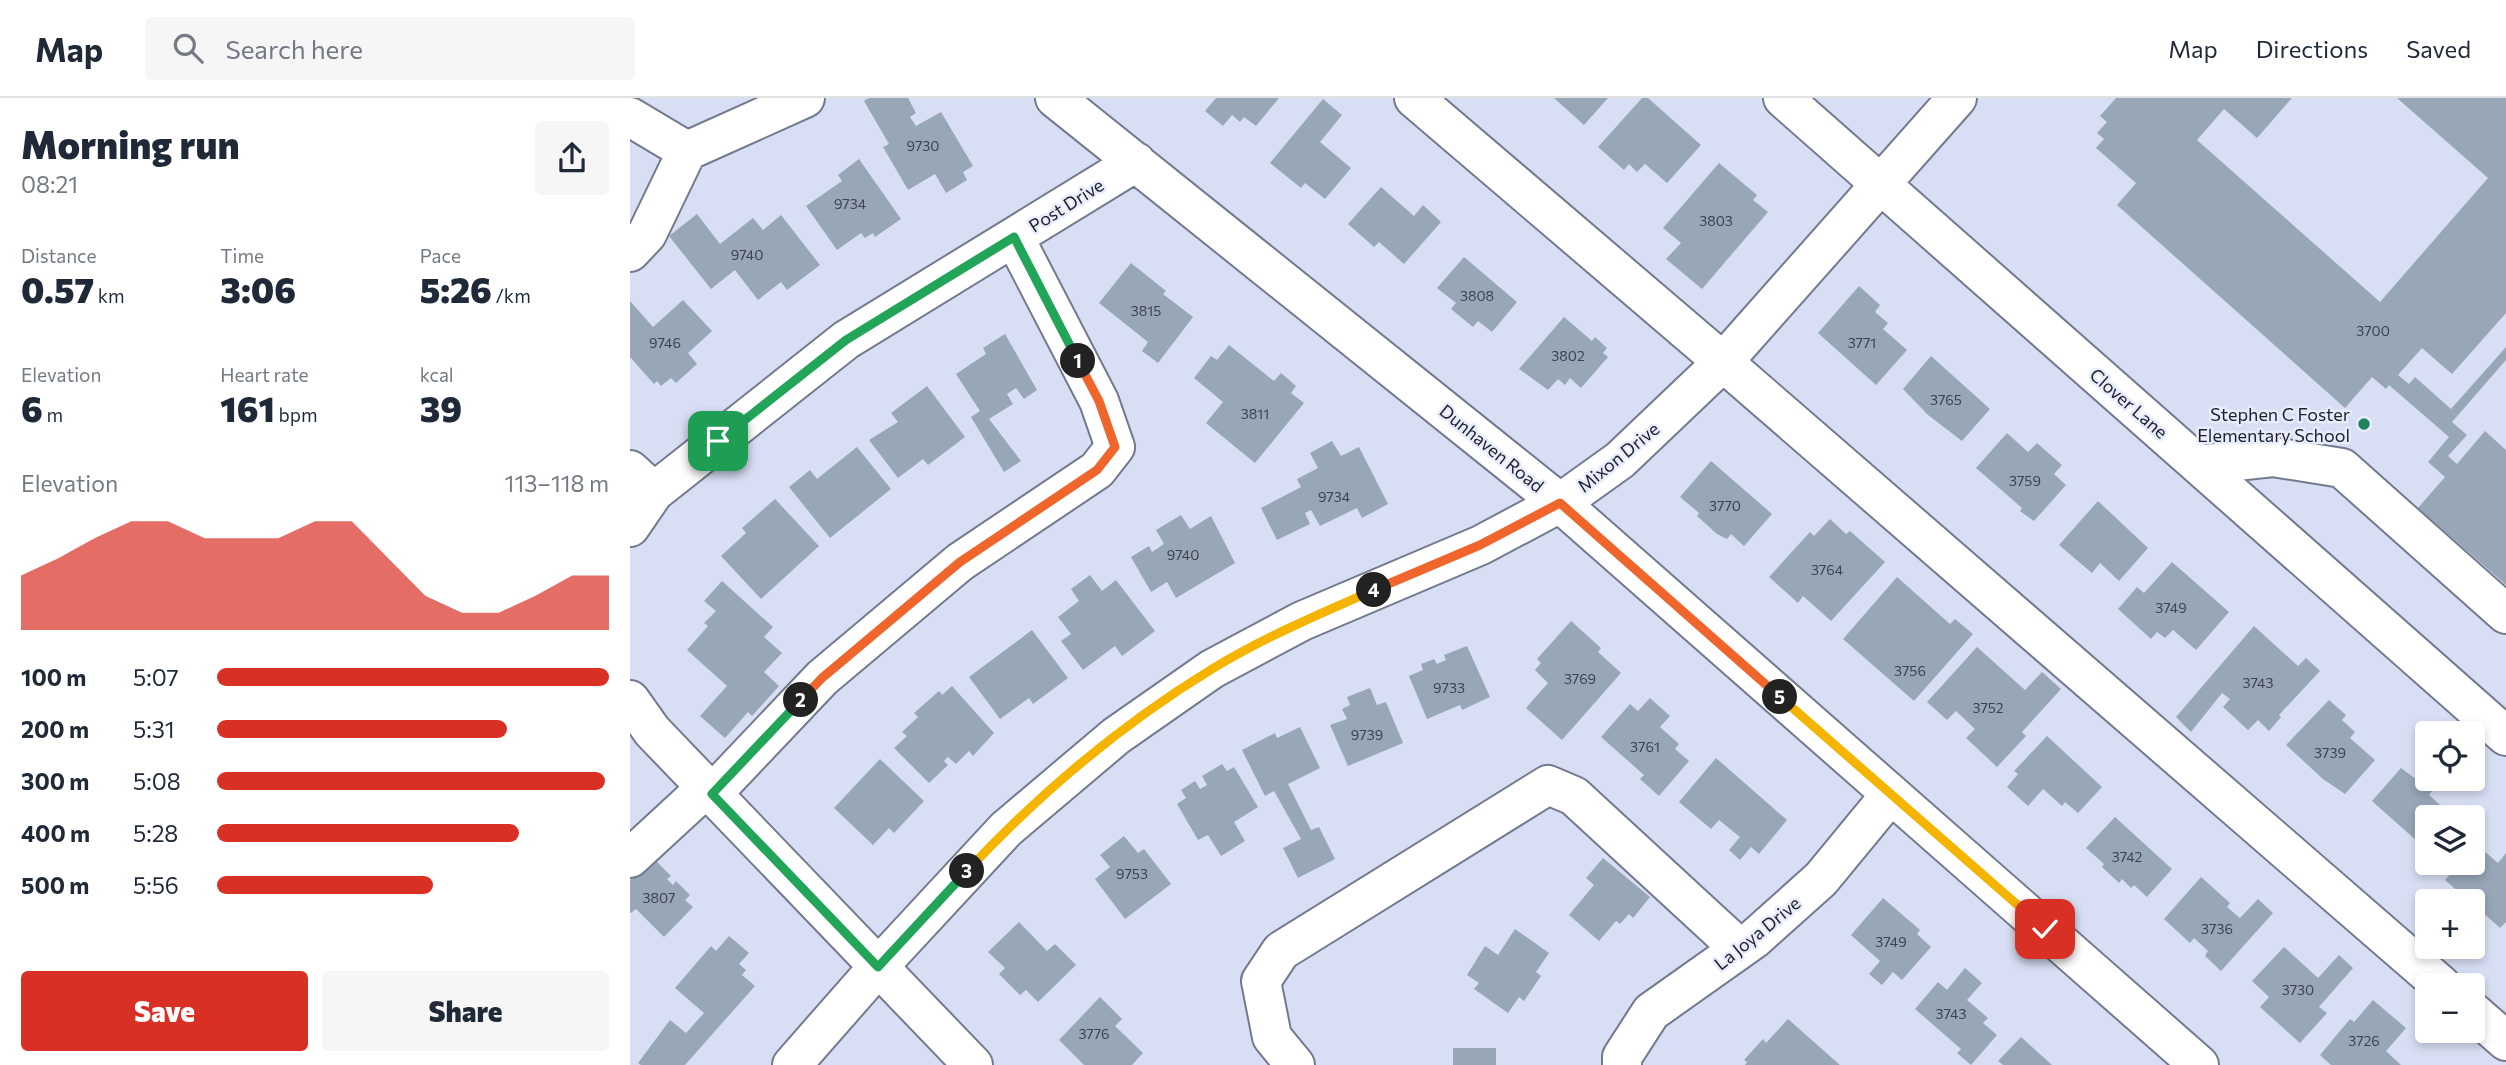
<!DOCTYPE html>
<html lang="en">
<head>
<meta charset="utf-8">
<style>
  :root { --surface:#fff; --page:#f6f6f7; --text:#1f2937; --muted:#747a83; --line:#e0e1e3; --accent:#d93025 }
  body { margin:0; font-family:Commissioner,sans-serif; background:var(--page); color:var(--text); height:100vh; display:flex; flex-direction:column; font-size:26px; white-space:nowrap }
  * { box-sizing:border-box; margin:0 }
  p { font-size:23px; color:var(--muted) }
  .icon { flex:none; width:38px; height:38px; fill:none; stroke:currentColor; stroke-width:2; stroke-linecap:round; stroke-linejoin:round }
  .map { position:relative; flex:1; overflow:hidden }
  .side { display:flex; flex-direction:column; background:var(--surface); width:630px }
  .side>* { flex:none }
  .controls { position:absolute; left:1785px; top:623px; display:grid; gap:14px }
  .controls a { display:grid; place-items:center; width:70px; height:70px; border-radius:7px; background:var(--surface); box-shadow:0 4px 10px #0003; font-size:35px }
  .pin { position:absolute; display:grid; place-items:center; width:60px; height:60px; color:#fff; margin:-30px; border-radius:14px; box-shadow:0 4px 10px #0006 }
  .km { position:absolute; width:35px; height:35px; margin:-18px; border-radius:50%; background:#222; color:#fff; font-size:19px; line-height:35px; text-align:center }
  .round { display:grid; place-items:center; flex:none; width:74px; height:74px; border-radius:7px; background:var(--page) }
  .overview { display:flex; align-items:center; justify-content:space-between; height:119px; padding:0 21px }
  h1 { font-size:38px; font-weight:800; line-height:52px }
  .figures { display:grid; grid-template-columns:repeat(3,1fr); gap:10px; height:119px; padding:7px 21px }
  .figures div { display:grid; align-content:center }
  .figures b { font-size:35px; font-weight:800 }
  .figures small { font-size:19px; font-weight:400 }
  .figures p { font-size:19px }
  .chart { height:196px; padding:14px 21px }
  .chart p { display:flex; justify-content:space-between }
  .chart svg { width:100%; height:126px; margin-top:7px; fill:var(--accent); opacity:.7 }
  .cta { display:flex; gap:14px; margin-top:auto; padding:14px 21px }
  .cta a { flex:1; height:80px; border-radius:7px; background:var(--accent); color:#fff; font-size:28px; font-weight:800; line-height:80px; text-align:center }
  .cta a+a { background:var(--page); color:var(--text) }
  ul { padding:0 21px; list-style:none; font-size:23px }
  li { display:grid; grid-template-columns:112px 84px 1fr; align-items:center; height:52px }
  li i { height:18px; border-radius:9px; background:var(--accent) }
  header { display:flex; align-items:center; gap:42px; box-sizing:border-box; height:98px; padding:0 35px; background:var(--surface); border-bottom:2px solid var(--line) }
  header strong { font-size:33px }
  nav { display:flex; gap:38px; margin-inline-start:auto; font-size:24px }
  .search { width:490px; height:63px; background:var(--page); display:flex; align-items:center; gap:18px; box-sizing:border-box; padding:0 24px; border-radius:7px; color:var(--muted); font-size:26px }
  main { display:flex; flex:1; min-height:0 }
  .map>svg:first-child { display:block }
</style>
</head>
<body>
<header>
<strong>Map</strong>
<div class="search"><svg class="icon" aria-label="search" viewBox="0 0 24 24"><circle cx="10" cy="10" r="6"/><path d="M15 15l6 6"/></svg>Search here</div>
<nav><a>Map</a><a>Directions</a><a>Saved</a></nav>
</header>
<main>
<section class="side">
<div class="overview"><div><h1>Morning run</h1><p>08:21</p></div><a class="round"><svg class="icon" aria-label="share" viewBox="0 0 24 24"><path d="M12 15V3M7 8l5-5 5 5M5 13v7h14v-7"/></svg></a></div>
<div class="figures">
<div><p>Distance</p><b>0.57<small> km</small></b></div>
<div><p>Time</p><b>3:06</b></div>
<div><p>Pace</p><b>5:26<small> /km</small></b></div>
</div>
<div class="figures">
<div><p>Elevation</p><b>6<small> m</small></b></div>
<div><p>Heart rate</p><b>161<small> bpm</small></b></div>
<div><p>kcal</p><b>39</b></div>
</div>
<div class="chart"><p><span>Elevation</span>113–118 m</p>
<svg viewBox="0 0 160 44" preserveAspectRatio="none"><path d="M0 44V25L10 19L20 12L30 6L40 6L50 12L60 12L70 12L80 6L90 6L100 19L110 32L120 38L130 38L140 32L150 25L160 25V44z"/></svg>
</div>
<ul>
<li><b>100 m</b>5:07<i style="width:100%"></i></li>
<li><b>200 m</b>5:31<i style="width:74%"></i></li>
<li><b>300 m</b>5:08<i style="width:99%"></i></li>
<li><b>400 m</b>5:28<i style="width:77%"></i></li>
<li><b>500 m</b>5:56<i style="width:55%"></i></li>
</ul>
<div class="cta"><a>Save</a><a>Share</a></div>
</section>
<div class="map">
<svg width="1876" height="967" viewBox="0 0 1876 967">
  <rect width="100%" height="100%" fill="#d8dff4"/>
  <!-- building -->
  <path fill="#97a7b8" d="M239,0H278L286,15L280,19L286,28L311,14L343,68L333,74L337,82L316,95L305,76L278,92L253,49L259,46L234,3Z
    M586,0H649L626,28L614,19L610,24L602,17L593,28L575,13Z
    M924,0H978L954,27Z
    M1012,0H1018L1071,47L1037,85L1015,66L1007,74L999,66L994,72L968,49Z
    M1486,0H1662L1627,40L1594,11L1567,42L1750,204L1858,80L1767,0H1876V215L1822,276L1792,250L1768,277L1779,286L1785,279L1821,311L1876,249V262L1822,324L1837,337L1818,358L1827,366L1855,333L1876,352V487L1788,410L1815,379L1798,364L1819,339L1759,287L1756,291L1742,279L1715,310L1487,107L1506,85L1466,50L1474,41L1467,35L1477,24L1470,18Z
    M693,1L712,17L690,44L721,70L695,101L675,85L671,90L640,65Z
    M229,61L271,121L245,139L243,135L235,140L231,135L207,152L176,108L212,83L208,77Z
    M1089,65L1127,97L1123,102L1138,114L1072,191L1036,161L1051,145L1033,130Z
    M751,89L784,118L793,107L811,124L774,166L749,144L744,149L718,126Z
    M67,116L90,146L123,120L133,132L151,117L190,167L157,192L151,184L128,202L105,172L81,191L39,138Z
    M834,159L887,204L862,234L848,223L843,229L821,211L826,205L807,190Z
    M501,165L536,193L533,196L563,219L528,265L512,253L518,244L469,205Z
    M1229,188L1250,207L1245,214L1258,225L1253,231L1277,252L1246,287L1188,235Z
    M53,202L82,233L58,255L67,266L46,285L41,280L31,288L27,283L24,286L0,259V203L23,229Z
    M934,219L962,243L965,239L977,250L973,255L978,259L951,290L940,280L935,287L928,281L918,292L889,271Z
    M375,236L407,292L394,301L386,290L377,296L383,306L359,321L391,363L374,374L341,319L350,313L326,276L356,256L353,250Z
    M599,247L644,283L651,275L666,288L661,295L674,305L625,365L576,325L593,304L564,280L581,258L587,262Z
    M1301,258L1360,311L1332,343L1298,317L1273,291Z
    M297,288L335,339L298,367L293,361L268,380L239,342L268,324L261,315Z
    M1377,335L1398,354L1407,345L1432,367L1424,376L1436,387L1404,423L1390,413L1392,410L1346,370Z
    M702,343L711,358L729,349L758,406L732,420L727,410L690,428L681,412L675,415L680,426L647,442L631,410L671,389L667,381L688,370L680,355Z
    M227,349L261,391L200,440L159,389L180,372L187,381Z
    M1081,363L1142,416L1114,448L1101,436L1097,441L1087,436L1067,418L1069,415L1050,399Z
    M145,401L189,448L131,501L91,458L116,435L112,430Z
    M1468,403L1518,450L1489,483L1470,465L1462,475L1429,447Z
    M551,417L560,431L581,418L605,465L546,500L537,484L521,494L501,459L519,448L522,454L534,446L526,432Z
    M1200,421L1216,436L1220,433L1255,464L1201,523L1173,498L1168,505L1139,479L1180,434L1184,438Z
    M1542,464L1599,514L1566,552L1543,532L1535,540L1527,534L1521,541L1488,511L1507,489L1514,495Z
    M460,477L472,493L486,482L525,533L492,558L485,548L453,572L431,543L441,536L428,519L449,503L441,491Z
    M1267,479L1320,526L1325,521L1343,536L1284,603L1213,541Z
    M92,483L143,529L134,539L152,555L134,574L149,588L122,618L118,614L95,640L70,618L97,588L57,552L78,528L74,525L86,513L74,503Z
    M941,523L971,550L968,554L991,575L932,642L896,610L918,585L905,572L911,565L907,561Z
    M1624,528L1668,568L1676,560L1690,573L1649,617L1651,619L1639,633L1628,622L1618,632L1593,609L1600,601L1592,595L1561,634L1546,619Z
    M402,532L438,580L403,606L399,600L370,621L339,579Z
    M837,548L860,599L832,612L830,607L797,621L779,578L793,572L791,566L804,561L807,566L816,562L814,557Z
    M1347,549L1395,592L1412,574L1431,591L1392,634L1396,638L1367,669L1336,640L1345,631L1326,613L1317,622L1297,604Z
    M322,588L364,635L343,658L339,653L326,666L318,659L314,663L318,667L299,685L264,650L277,638L272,634L288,619L284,615L309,593L312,597Z
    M740,590L747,607L756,604L773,645L718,668L700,627L717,621L712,611L720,607L717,599Z
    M1020,600L1040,618L1030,629L1049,646L1045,651L1059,663L1029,698L1010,681L1014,677L971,639L1000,606L1008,613Z
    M1699,602L1716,617L1712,622L1725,634L1720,640L1745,662L1715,696L1693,681L1656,647Z
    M670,629L690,670L658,686L681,732L689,729L705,761L668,780L653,750L671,741L644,693L635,698L612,652L645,635L647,640Z
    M1417,638L1472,689L1448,715L1435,704L1432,708L1413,691L1398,708L1377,689L1388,676L1384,673Z
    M1086,660L1157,722L1129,756L1121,749L1110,762L1099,752L1110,739L1089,722L1081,731L1049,704Z
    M250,661L294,703L264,735L259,730L243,747L204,710Z
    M592,666L597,673L604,669L628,709L604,724L615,743L591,758L578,737L568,742L547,706L556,700L551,692L565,683L570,691L577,687L572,678Z
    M1771,670L1802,693L1799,697L1824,719H1797V752L1742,703Z
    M1485,719L1542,771L1517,799L1504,787L1501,790L1492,781L1489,785L1472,769L1474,766L1456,750Z
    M494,738L508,755L514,751L541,786L495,821L465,781L480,769L470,757Z
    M1846,746L1868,765L1876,755V824L1870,830L1843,806V803H1839L1815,782L1830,765H1843V750Z
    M23,760L41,778L37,781L43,787L46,783L60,797L55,802L63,809L34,839L6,811L1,815L0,814V782Z
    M973,760L1020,799L1003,820L999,816L990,826L986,823L969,843L939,817L964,787L956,780Z
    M1571,779L1600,805L1597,809L1610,820L1628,801L1643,815L1591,873L1575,858L1578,853L1564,840L1560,845L1534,821Z
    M1253,800L1290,832L1287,836L1301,849L1272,882L1263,874L1252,887L1239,876L1250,863L1221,837Z
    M389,824L417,853L425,846L446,867L408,904L396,892L390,897L369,876L375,870L358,854Z
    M885,831L919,855L906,874L911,878L894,903L889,899L878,915L844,891L849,885L837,877L855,848L868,857Z
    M99,838L119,855L109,866L116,872L112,877L125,888L55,967H11L8,965L40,922L56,935L74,915L45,890L81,848L86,853Z
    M1654,849L1688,880L1709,857L1723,870L1689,909L1697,915L1670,945L1630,909L1639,899L1622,883Z
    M1335,870L1352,885L1337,902L1358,920L1353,925L1367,937L1341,967L1327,955L1331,951L1285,911L1308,884L1317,892Z
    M470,899L492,921L485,928L513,955L502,967H454L429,942Z
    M1743,902L1776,930L1756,953L1771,967H1701L1690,957L1720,921L1724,924Z
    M1158,921L1210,967H1115L1117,964L1114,962L1133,941L1136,945Z
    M1391,939L1422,967H1373L1368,963Z
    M823,950H866V967H823Z"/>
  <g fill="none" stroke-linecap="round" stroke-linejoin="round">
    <!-- minor casing -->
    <g stroke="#747a8d" stroke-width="42">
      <path id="minor" d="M425,0L930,405L1569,967
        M784,0L1093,264L1811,887
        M1153,0L1876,638
        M0,19L57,53L17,136L0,154
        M57,53L175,0
        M1569,367L1643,359L1712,370L1876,516
        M0,372L24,394
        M0,429L24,394L216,242L506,64
        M0,602L22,633L343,967
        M82,696L192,580L330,464L467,372L485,349L469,303L384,139
        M0,760L76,690
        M1843,914L1876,943
        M162,967L248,869L376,731L486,638L582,571L672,523L851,447L930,405L990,362L1093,264L1327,0
        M665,967L642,939L631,883L651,853L918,687L944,698L1110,851
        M992,967V959L1021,914L1124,841L1191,781L1261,696"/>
    </g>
    <!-- minor -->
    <use href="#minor" stroke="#fff" stroke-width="38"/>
  </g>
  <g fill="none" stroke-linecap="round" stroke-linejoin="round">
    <!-- split-1 casing -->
    <g stroke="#fff" stroke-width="14">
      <path id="split-1" d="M88,343L216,242L384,139L448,263"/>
    </g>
    <!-- split-2 casing -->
    <g stroke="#fff" stroke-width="14">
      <path id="split-2" d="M171,602L192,580L330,464L467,372L485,349L469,303L448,263"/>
    </g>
    <!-- split-3 casing -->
    <g stroke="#fff" stroke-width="14">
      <path id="split-3" d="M171,602L82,696L248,869L337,773"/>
    </g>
    <!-- split-4 casing -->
    <g stroke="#fff" stroke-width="14">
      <path id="split-4" d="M337,773C408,697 492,626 582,571C633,540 689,516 744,492"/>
    </g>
    <!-- split-5 casing -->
    <g stroke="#fff" stroke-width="14">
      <path id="split-5" d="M744,492L850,447L930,405L1150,599"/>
    </g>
    <!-- split-6 casing -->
    <g stroke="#fff" stroke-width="14">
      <path id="split-6" d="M1150,599L1415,831"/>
    </g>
    <!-- split-1 -->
    <use href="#split-1" stroke="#22a559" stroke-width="9"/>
    <!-- split-2 -->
    <use href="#split-2" stroke="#f0652b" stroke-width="9"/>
    <!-- split-3 -->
    <use href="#split-3" stroke="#22a559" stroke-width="9"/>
    <!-- split-4 -->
    <use href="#split-4" stroke="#f5b400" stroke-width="9"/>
    <!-- split-5 -->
    <use href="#split-5" stroke="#f0652b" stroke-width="9"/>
    <!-- split-6 -->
    <use href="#split-6" stroke="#f5b400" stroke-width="9"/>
  </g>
  <!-- markers -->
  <circle fill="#20835d" stroke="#e7ecfe" stroke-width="2.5" cx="1734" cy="326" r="7"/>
  <g text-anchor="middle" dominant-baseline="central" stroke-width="5" stroke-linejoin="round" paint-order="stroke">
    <!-- number labels -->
    <g font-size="14" fill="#3d424d">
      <text x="293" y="47">9730</text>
      <text x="220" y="105">9734</text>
      <text x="1086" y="122">3803</text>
      <text x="117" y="156">9740</text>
      <text x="847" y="197">3808</text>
      <text x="516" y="212">3815</text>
      <text x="1743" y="232">3700</text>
      <text x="35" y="244">9746</text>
      <text x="1232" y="244">3771</text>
      <text x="938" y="257">3802</text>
      <text x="1316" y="301">3765</text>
      <text x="625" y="315">3811</text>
      <text x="1395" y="382">3759</text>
      <text x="704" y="398">9734</text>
      <text x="1095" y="407">3770</text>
      <text x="553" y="456">9740</text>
      <text x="1197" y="471">3764</text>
      <text x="1541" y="509">3749</text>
      <text x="1280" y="572">3756</text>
      <text x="950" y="580">3769</text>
      <text x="1628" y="584">3743</text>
      <text x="819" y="589">9733</text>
      <text x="1358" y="609">3752</text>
      <text x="737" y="636">9739</text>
      <text x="1015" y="648">3761</text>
      <text x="1700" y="654">3739</text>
      <text x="1497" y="758">3742</text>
      <text x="502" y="775">9753</text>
      <text x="29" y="799">3807</text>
      <text x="1587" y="830">3736</text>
      <text x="1261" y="843">3749</text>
      <text x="1668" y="891">3730</text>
      <text x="1321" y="915">3743</text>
      <text x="464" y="935">3776</text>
      <text x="1734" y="942">3726</text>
    </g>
    <!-- street labels -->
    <g font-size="18" fill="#1f2129" stroke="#e7ecfe">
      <text transform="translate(436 107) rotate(-32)">Post Drive</text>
      <text transform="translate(1499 305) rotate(41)">Clover Lane</text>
      <text transform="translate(862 350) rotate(39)">Dunhaven Road</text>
      <text transform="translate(988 359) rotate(-39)">Mixon Drive</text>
      <text transform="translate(1127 835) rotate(-39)">La Joya Drive</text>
    </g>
    <!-- poi labels -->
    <g font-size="18" fill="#1f2129" stroke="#e7ecfe" text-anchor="end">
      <text x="1720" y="316">Stephen C Foster<tspan x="1720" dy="21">Elementary School</tspan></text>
    </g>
  </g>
</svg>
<div class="controls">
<a><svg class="icon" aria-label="locate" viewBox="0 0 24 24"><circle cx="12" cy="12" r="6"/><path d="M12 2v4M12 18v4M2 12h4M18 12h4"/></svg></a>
<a><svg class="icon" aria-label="layers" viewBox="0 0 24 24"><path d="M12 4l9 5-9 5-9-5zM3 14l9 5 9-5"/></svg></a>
<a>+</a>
<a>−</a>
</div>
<div class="pin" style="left:88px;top:343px;background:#1e9e55"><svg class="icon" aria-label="arrive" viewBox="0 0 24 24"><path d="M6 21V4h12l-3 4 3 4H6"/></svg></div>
<div class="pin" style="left:1415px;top:831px;background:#d93025"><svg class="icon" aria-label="check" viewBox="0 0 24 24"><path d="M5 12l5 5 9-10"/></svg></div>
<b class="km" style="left:448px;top:263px">1</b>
<b class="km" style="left:171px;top:602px">2</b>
<b class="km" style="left:337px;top:773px">3</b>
<b class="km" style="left:744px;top:492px">4</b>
<b class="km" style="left:1150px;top:599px">5</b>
</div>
</main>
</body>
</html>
